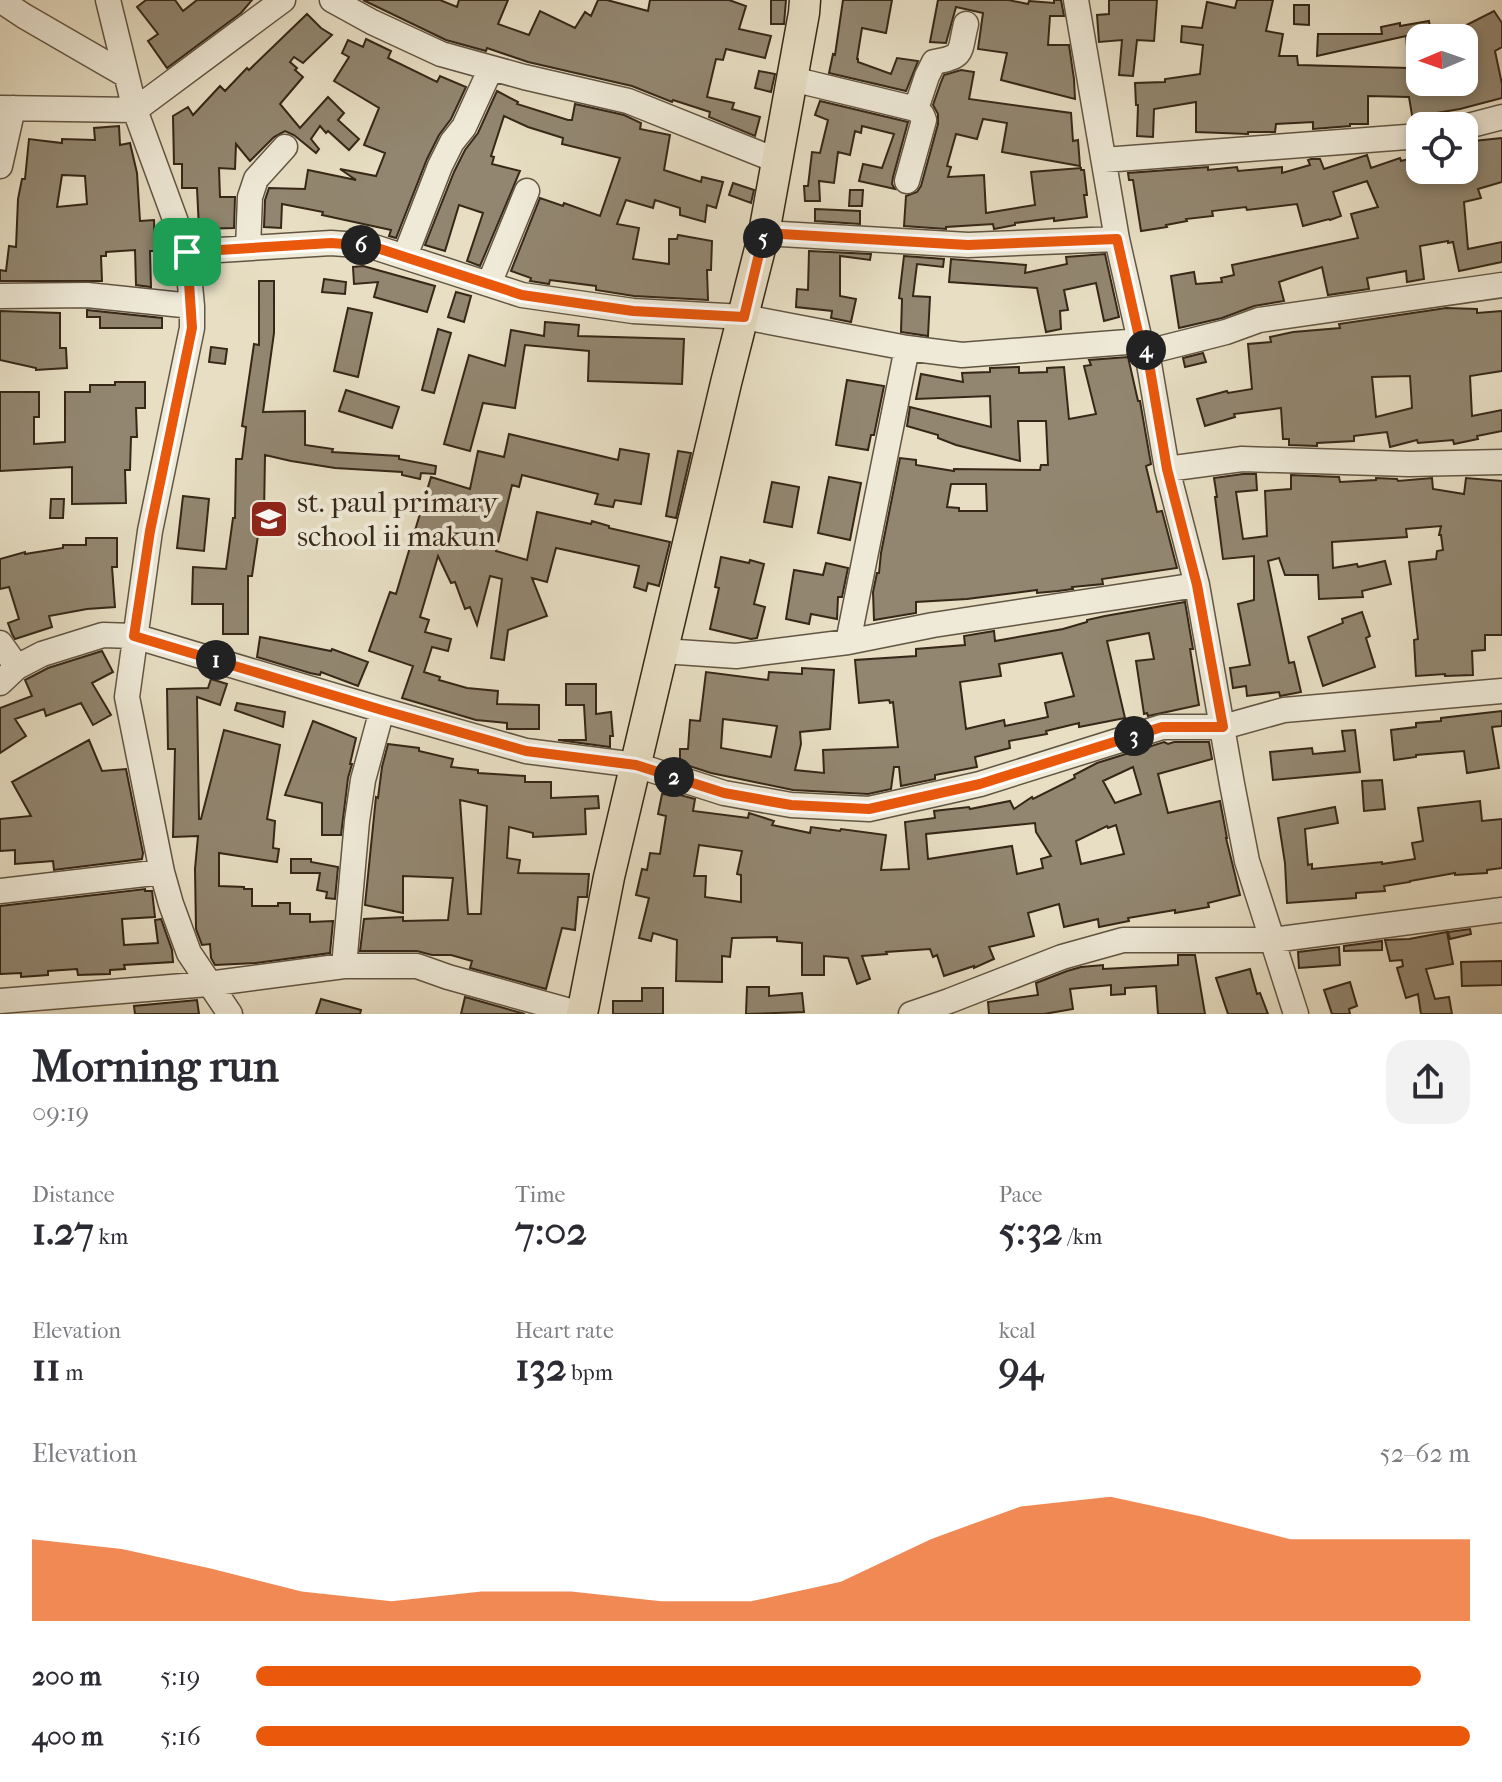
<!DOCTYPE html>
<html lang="en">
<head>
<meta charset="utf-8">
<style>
  :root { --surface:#fff; --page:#f2f2f3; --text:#2b2b33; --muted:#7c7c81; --accent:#ea580c }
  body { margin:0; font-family:"IM FELL French Canon",serif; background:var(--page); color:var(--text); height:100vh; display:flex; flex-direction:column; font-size:30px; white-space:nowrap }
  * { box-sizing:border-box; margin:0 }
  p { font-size:26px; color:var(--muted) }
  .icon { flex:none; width:44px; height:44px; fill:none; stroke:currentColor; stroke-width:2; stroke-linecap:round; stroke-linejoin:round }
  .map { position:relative; height:1014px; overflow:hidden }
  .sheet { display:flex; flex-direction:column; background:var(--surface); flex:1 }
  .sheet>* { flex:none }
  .needle { width:52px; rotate:268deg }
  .fabs { position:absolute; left:1406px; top:24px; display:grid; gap:16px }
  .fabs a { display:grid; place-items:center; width:72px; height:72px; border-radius:16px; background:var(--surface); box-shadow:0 4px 12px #0003; font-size:40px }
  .pin { position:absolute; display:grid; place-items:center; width:68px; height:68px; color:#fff; margin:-34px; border-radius:16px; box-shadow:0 4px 12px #0006 }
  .km { position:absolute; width:40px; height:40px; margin:-20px; border-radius:50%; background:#222; color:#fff; font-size:22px; line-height:40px; text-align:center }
  .round { display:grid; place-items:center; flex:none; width:84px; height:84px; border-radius:24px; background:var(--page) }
  .headline { display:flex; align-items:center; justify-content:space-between; height:136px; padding:0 32px }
  h1 { font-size:44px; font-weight:800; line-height:60px }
  .stats { display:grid; grid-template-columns:repeat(3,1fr); gap:12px; height:136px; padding:8px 32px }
  .stats div { display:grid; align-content:center }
  .stats b { font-size:40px; font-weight:800 }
  .stats small { font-size:22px; font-weight:400 }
  .stats p { font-size:22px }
  .chart { height:224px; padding:16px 32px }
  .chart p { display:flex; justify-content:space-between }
  .chart svg { width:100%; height:144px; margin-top:8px; fill:var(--accent); opacity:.7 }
  ul { padding:0 32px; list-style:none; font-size:26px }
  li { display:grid; grid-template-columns:128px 96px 1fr; align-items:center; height:60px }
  li i { height:20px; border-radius:10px; background:var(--accent) }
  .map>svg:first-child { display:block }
</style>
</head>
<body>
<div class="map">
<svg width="1502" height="1014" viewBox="0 0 1502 1014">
  <rect width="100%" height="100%" fill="#e7dec3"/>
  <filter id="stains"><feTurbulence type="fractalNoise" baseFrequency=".0025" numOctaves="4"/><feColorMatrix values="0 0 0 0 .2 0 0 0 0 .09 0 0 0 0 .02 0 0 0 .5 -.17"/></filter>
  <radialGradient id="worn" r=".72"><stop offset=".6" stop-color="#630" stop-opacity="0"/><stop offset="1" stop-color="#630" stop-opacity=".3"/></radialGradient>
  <!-- building -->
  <path fill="#928670" stroke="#362717" stroke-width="2" fill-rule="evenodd" d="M146,0H175L183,11L197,0H252L241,13L167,68L148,41L158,34L137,7Z
    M363,0H440L457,7L459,0H508L498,24L529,35L540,11L575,28L585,12L591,16L598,0H607L648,11L650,0H729L746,6L739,29L771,36L765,58L726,49L723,60L716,59L707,97L734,103L732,109L760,117L755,136L709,117L710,112L673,100L672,102L632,86L528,62L487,48L486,51L446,40Z
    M771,0H786L784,24H771Z
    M843,0H892L886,33L862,28L857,59H858V62L891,74L897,58L918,61L906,91L829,73L833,54L835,55Z
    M938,0H1008L1028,4L1029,1L1054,3V0H1061L1064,16H1050L1048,45H1069L1074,79L1075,99L1001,80L1007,53L978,49L983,13L956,7L946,43L930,42Z
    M1109,0H1157L1154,41L1137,40L1133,76L1119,75L1122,40L1099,42L1097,15L1109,14Z
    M1237,0H1273L1266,31L1283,34L1279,56H1297L1298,65L1409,68L1406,36L1317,56L1318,34H1382L1381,27L1400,23V26L1429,21L1432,38H1420V82H1464V38H1441L1494,11L1502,23V47L1495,51L1502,84V98L1460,109L1436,113L1437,118L1413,121L1409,97L1368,96V124H1350V126L1313,129V122L1276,124L1275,132H1248V134L1196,132V102L1154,109L1153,137L1137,136L1138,105H1136L1135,83L1165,82V79L1200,74L1203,45L1181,42L1182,26L1202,28L1207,2L1235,8Z
    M1294,5H1309V25L1294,24Z
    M307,14L321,28L332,35L303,63L294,57L290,62L297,68L295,70L303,77L280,104L300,128L328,97L344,113L338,120L359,139L349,150L328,131L326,133L320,126L311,139L319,149L316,153L294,135L285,131L274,137L250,161L236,144L235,169L219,168L220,197H235L234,228L199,229L197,188H182V164H174L173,116L188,107L193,115L220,86L225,91L247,68L249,70Z
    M366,39L391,51L388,58L437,82L440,76L466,87L451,119L439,135L427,159L396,238L389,236L391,230L322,215L323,212L282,204L281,228L264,227L265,200L269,188L305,189L308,170L356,180L340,169L376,176L385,153L364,145L379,108L334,81L349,57L342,53L348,40L363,47Z
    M961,70L974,72L969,99L1071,113L1073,141L1078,140L1080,166L1002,152L1007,123L983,119L977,139L956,134L947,166L951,167L948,177L984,175L986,213L1035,205L1031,172L1081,168V170H1084L1087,195H1084L1087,217L1054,221V218L1015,223V225L994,229L993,224L946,227V229L904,226L906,196L917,192L921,186L938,124V114L933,105L941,82L944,75Z
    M759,71L775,74L771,92L755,88Z
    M497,91L518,102L517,104L568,120H572L575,104L624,115L641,123L640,129L670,135L664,170L701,182L702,177L723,182L716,208L707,205L705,222L680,215V208L655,200L653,208L626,200L617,224L639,228L633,259L669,264V239H677L678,235L712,241L711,270H707L708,300L634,296L596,290V286L550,280L549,284L530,281L531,278L511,271L540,198L563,206L564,203L600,216L620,158L562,144L563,138L528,127L504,116L491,156L494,157L492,164L520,171L480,266L467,261L483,213L459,205L445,251L425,245L454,172L465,150L478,133Z
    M820,101L908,122L893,177L892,184L895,189L859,181L863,164L882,168L894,134L862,126L861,133L855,131L850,155L838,152L834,183L819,181L820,201H805L804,186H808L812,152L820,153L828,120L815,115Z
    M119,126L120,145L130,143L137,173L140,221L154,220L155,251H150L151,287L136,285L135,250L106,252V256H101L102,281H0V270L6,271L9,246L16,247L18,199L22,179H25L29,139L62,143V139L95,140L94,128ZM62,175L85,176L87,204L57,207Z
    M1502,138V182L1478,189L1481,198L1464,202L1468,249L1502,242V262L1459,271L1453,242L1448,243V241L1420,246L1424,279L1407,282L1406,271L1367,278L1369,289L1328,295L1322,267L1279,282L1284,301L1254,306L1222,318L1179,328L1171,276L1194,272L1196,284L1222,282L1221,278L1234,275L1232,265L1358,238L1351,214L1378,207L1367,181L1333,192L1341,216L1330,220L1329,219L1303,226L1297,204L1247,210L1246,207L1212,211L1213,216L1186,219L1187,221L1166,225L1167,227L1141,231L1133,180H1129L1128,173L1208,167V170L1237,167L1238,171L1282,167V173L1310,165L1308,160L1311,159H1320L1324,169L1367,155L1371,168L1400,158L1401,161L1420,156V170H1464V142Z
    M733,183L754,190L751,203L729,195Z
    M850,190H863L862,206H849Z
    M815,209L860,211V224L815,221Z
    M809,251L871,254L870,260L840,256V296L856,299L851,322L831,318L832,311L796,307L797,289L808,290Z
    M1105,254L1119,317L1104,321L1096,283L1064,290L1068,310L1060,311L1061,329L1046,332L1037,288L949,282L951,259L1026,265L1025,273L1067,264L1066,257Z
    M904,256L944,259L943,267L917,264L913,296L930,297L928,336L901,332L902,299L899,298Z
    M363,266L435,286L427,312L374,297L378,282L354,284L353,267Z
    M324,279L346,282L345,294L322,292Z
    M259,281H274V333L263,412L305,411V445L333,449L332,452L399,456V459L436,466L435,474L421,473L420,479L402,475V472L335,468L291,461L265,455L264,515H261L252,576H248V634H223V604H192L193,567L226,569L233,518H235L236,459H242L246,427L242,426L254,344L259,345Z
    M456,292L471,296L464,322L448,317Z
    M348,308L372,313L358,377L334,371Z
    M1446,308L1477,309V313L1502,311V371L1470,376L1472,416L1502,410V431L1477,436L1478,439L1454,444L1453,440L1418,443L1417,440L1390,447L1387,432L1354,436V441L1317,443V446L1289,445V439H1283L1281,408L1234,414L1235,417L1205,426L1197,399L1227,391L1228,393L1252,389L1248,344L1271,342L1270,337L1293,332L1340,328L1339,324ZM1410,376L1412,408L1376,417L1372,377Z
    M87,310L162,318V328H100V317H87Z
    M0,311L60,313V348H66L67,368L36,370V368L0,360Z
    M545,322L579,325L578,336L684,339L682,384L588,381L589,351L525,345L515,408L483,403L470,451L444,444L469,355L505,366L511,330L544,336Z
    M438,329L451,333L434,393L422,390Z
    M211,347L227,349L225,364L209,362Z
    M1203,353L1206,362L1185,367L1183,358Z
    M1128,357L1138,401H1140L1151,464L1146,466L1157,512L1162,511L1177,568L1102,579L1103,584L1072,587L1073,589L1058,591L1037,593V590L967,599L916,602V613L874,620L873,592L877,573H879L881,553L900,458L916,460V465L954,471V469L1040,470L1041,465H1048L1046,421H1018L1020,461L956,445L938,438V435L907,426L910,407L991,427L990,396L916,399L921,374L963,382L962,373L990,372V368L1019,367V373L1047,372V368L1064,367L1069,419L1096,414L1084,366L1091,365L1089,360ZM951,484H986L987,511H959V508L947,507Z
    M847,380L884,386L874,435H871L868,450L836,445Z
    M115,382H145V408H136L137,437H131L130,470H125L126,503L72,504V467L0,471V392H39V417H34V444L65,442V392H90V385H115Z
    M346,390L399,407L392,428L339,411Z
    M509,434L618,460L620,449L649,454L641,504L615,500L613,507L595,504L598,494L522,475L519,487L512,485L496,551L527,560L537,512L591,524L592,521L609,526V528L670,542L659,586L648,583L646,591L634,587L639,566L556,548L547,582L532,578L547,616L508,630L504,660L491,658L502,579L490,576L477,625L470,607L465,609L455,582L451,583L438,556L420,617L429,620L425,632L451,639L448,651L432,647L424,672L440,677L439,680L467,688L498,691L497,704L539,705V729H507V723L476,720L402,698L413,666L369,651L390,592L396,594L431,477L470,489L478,451L504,457Z
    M678,451L691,453L676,518L666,516Z
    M1243,474H1256L1257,490L1236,492L1243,539L1267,536L1265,491L1291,489V475L1339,477L1340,482L1376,480V478L1397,479L1398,481L1432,478L1433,489L1464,494L1466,478L1502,481V635H1485V650L1472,651L1473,675L1445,676V674L1416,676L1414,640L1418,639L1409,562L1436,559L1437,551L1443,550L1441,535H1439L1441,526L1406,529L1407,537L1332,542L1333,568L1357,564L1358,567L1385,561L1391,584L1362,591L1363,597L1319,599L1318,575H1285L1279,558L1268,561L1289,663L1294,662L1301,692L1280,696L1279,692L1247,696L1246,686L1233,688L1230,668L1250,665L1238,604L1254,600V556L1223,559L1215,497H1217L1214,478Z
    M829,477L861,483L850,540L818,533Z
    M772,482L799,487L792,527L764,522Z
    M183,496L209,499L204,551L177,548Z
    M51,499H64L63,518H50Z
    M86,538H117V567H112L115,607L87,609L49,616L52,627L15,639L12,634L8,623L19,619L9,587L0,589V559L25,552V554L63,548V545H86Z
    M721,557L749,563L750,560L764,564L754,604L765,607L757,638L751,639L710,629L719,588L715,587Z
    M826,563L848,568L842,597H838L837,619L811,614L809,624L786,619L794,570L823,575Z
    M1185,602L1193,649H1190L1199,705L1148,716L1147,713L1144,714L1136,661L1154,659L1149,633L1107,641L1125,718L1079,727V723L1046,731L1047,734L1009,741L1010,748L975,757L977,767L935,775V779L901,786L899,767H894L891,789L868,794L793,790L711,773L680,763V749H688L690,720L700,721L706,672L768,680L769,672L802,674V668L834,670L830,729L800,732L801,744L795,770L824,773L823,750L898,747L893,702L890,703L889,700L859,703L855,660L916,656V649L965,645L964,636L994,631L995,641L1063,629L1087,622V620L1105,616ZM1062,653L1074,696L1045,703L1048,717L1005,726L1004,720L966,729L960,682L1001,676L999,664ZM723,719L777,726L771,757L721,748Z
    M1362,612L1370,636L1366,638L1375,667L1323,686L1308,637L1343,623L1342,619Z
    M260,637L331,651L332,649L368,662L358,686L321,672L320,675L310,673L257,657Z
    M102,651L113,672L92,683L111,715L93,725L81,703L46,716L44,709L15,719L26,736L0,753V708L32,696L25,680L48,668Z
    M211,679L227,684L220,705L197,697L199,819H201L224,730L280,745L267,819L275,821L273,848L279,849L277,862L219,853V886L244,887V889H252V906H278V903H290V914H310V922L333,921L330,953L256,963L215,965L211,958L210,944L202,945L196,929L195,869L198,836L173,837L175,749H168L167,689L208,688Z
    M566,684H596V714L611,712L613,736H610V747L558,740H586L584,705H566Z
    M237,703L285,712L283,727L235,710Z
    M1502,711V726L1492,727L1499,768L1467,773L1464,751L1416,755V757L1394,760L1391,730L1416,727V723L1441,721V718Z
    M313,721L356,738L350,764H352L348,778L341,835H322V803L285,795Z
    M1355,730L1360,772L1273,780L1270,752L1312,748L1313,754L1345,751L1342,731Z
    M89,740L102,771L126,769L143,853L142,859L54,870L53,861L15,864V850L0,851V819L31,816L12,782Z
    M1164,742L1168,744L1174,742H1209L1212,759L1158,774L1168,813L1220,801L1227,838H1226L1240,895L1208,903L1209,907L1175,913V910L1128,918L1129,921L1099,927L1098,919L1064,927L1059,904L1028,913L1034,936L989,947L994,959L974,968V966L944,976L937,955L933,957L930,949L886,952L887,954L862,956L870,979L857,984L848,958L824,956V975H802V943L777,941V937L732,938L730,957L722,956V982L676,981L677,940L653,933L651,941L639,938L649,898L636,895L642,869L647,870L650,853L660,854L666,816L658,814L662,794L680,795L695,799L693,811L748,818L749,813L774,821L772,825L810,833L811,827L840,831L841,829L886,835L881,870L909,869L905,822L935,818L934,811L969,807L970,809L1010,801L1014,809L1032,797L1033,799L1075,778L1074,775L1097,763ZM1133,767L1141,794L1115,803L1103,781ZM1035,823L1036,832L1051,856L1041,859L1043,868L1017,874L1012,846L928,859L926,834ZM1116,825L1124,854L1081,864L1076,841L1107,826L1108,828ZM699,845L742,851L737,874L741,875V902L705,897L706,876H694Z
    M388,744L419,748V751L453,759L451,767L478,770V773L525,776V782H551V798L598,796L599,808L585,809L586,834L533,837V833L509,827L507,858L520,860L518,873L589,874L587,897H578L575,930L562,928L546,989L470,968L472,961L451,955H432L417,951H360L364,919L403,917V921L448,920L453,878L403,876V913L365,905L376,797L378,798L382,767ZM460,800L487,806L481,914H468Z
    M1382,780L1385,809L1364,811L1362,781Z
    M1480,801L1482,821L1502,819V868L1487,870V873L1455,875V873L1410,881V882L1384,886L1385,891L1356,893V898L1287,903L1285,863L1278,818L1335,807L1338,823L1305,829L1308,865L1312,864V869L1382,862V864L1415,859L1412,843L1423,841L1418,808Z
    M291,859H311V862L338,867L335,899L326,898L327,892L317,890L320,873H291Z
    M145,889V891H152L155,917L122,919L124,945L158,943L155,920L161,919L172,950L173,962L124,965L125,969L110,970V974L78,975L77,969L48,971V975L21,977V973L0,974V906Z
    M1470,929L1471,934L1450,939L1448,932Z
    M1447,932L1453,964L1426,969L1435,999L1449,997L1452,1014H1421L1418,994L1406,998L1397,968L1403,966L1402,960L1390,961L1385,940L1409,939Z
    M1382,941V950L1344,951V946Z
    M1339,947L1340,965L1299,968L1298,952Z
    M1178,955H1195L1205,1014H1158L1156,986L1125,988V994L1111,995V985L1070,989L1073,1009L1044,1014H989L988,1002L1038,995L1036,983L1067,971L1081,967L1103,965V969L1178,965Z
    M1502,961V985L1462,986L1461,962Z
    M1250,969L1257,994L1260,993L1268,1014H1228L1216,978Z
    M1350,982L1357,1006L1349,1009L1350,1014H1332L1324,990Z
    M747,987H769V996L802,993L804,1012L746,1014Z
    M642,988H663V1014H613V1001H642Z
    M465,997L525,1014H461Z
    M321,999L361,1010L360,1014H316Z
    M197,1000L199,1014H135L134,1006Z"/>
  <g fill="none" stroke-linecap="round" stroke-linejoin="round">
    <!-- minor casing -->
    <g stroke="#625542" stroke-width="27">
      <path id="minor" d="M0,0L24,16L126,75
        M108,0L135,110L187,252L192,306V328L150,531L127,697L162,872L171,904L189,953L230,1014
        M332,0L372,22L441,54L524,77L628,101L778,161
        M1076,0L1117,239L1140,341L1147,352L1167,469L1197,585L1232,784L1247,861L1296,1014
        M792,79L916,109L927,76L934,62C965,57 959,52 966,24
        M0,108L135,110L283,0
        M1464,127L1502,117
        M1104,160L1420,136
        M0,166L13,108
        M907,181L924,120L922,115L916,109
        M764,233L968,245L1117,239
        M248,248L250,197L256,179L285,147
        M187,252L331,243L371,246L522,295L633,311L744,317L907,348L962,355L1140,341
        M405,256L440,166L452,142L464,127L491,68
        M489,284L527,191
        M0,296L87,295L192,306
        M1147,352L1226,332L1259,320L1502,285
        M1167,469L1242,459L1409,464L1502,462
        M848,642L907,348
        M0,643L17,667
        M663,651L736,656L848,642L933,625L1197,585
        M0,683L17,667L42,654L103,635L134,636L382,710L526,751L636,765L724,793L791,805L869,809L980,784L1162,727H1223L1284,710L1502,691
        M0,891L162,872
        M344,966L357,821L363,780L382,710
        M0,1001L208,984L344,966H417L448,977L581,1014
        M911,1014L949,1001L1062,957L1123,940H1273L1502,910"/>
    </g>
    <!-- major casing -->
    <g stroke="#362717" stroke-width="33">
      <path id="major" d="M582,1014L609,877L726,383L764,233L804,13L805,0"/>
    </g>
    <!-- minor -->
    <use href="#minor" stroke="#efead8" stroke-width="24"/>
    <!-- major -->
    <use href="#major" stroke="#e7dec3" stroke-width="30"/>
  </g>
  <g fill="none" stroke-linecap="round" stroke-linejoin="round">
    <!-- route casing -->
    <g stroke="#fff" stroke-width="16">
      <path id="route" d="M764,233L968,245L1117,239L1140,341L1147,352L1167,469L1197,585L1223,727H1162L980,784L869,809L791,805L724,793L636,765L526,751L382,710L134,636L150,531L192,328L187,252L331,243L371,246L522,295L633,311L744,317Z"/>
    </g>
    <!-- route -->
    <use href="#route" stroke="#ea580c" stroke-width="10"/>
  </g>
  <!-- icons -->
  <defs>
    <g id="school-square" transform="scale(2)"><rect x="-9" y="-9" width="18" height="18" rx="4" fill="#8f2418" stroke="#efead8"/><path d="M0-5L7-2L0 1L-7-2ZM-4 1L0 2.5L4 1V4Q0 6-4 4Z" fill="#fff"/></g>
  </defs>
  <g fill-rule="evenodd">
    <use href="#school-square" x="269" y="519"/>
  </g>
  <g text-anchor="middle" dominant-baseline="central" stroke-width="8" stroke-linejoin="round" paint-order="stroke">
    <!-- poi labels -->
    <g font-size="30" fill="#362717" stroke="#efead8" text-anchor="start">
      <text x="297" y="502">st. paul primary<tspan x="297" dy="34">school ii makun</tspan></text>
    </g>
  </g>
  <rect width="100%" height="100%" filter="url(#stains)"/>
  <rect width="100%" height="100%" fill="url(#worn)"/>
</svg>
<div class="fabs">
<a><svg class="needle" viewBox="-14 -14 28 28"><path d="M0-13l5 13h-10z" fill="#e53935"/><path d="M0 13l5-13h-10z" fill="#7c7c81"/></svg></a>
<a><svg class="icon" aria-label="locate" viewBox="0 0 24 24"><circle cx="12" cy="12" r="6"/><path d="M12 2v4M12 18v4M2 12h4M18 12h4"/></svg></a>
</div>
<div class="pin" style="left:187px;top:252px;background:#1e9e55"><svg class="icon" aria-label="arrive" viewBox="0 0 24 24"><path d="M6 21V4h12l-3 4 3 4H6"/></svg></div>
<b class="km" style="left:216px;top:660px">1</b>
<b class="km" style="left:674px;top:777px">2</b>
<b class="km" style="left:1134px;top:736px">3</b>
<b class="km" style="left:1146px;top:350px">4</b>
<b class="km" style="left:763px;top:238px">5</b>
<b class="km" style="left:361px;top:245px">6</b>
</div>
<section class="sheet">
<div class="headline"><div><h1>Morning run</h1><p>09:19</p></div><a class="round"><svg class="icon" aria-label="share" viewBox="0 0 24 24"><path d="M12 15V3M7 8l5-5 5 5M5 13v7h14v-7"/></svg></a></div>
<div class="stats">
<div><p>Distance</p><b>1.27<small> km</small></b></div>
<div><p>Time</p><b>7:02</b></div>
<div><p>Pace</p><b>5:32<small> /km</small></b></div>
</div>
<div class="stats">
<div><p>Elevation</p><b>11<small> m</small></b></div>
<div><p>Heart rate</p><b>132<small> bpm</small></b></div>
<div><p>kcal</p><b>94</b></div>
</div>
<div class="chart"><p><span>Elevation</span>52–62 m</p>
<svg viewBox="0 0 160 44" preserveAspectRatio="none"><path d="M0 44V19L10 22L20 28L30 35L40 38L50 35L60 35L70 38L80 38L90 32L100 19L110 9L120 6L130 12L140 19L150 19L160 19V44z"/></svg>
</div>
<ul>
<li><b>200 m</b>5:19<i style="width:96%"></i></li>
<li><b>400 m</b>5:16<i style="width:100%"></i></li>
</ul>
</section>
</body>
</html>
